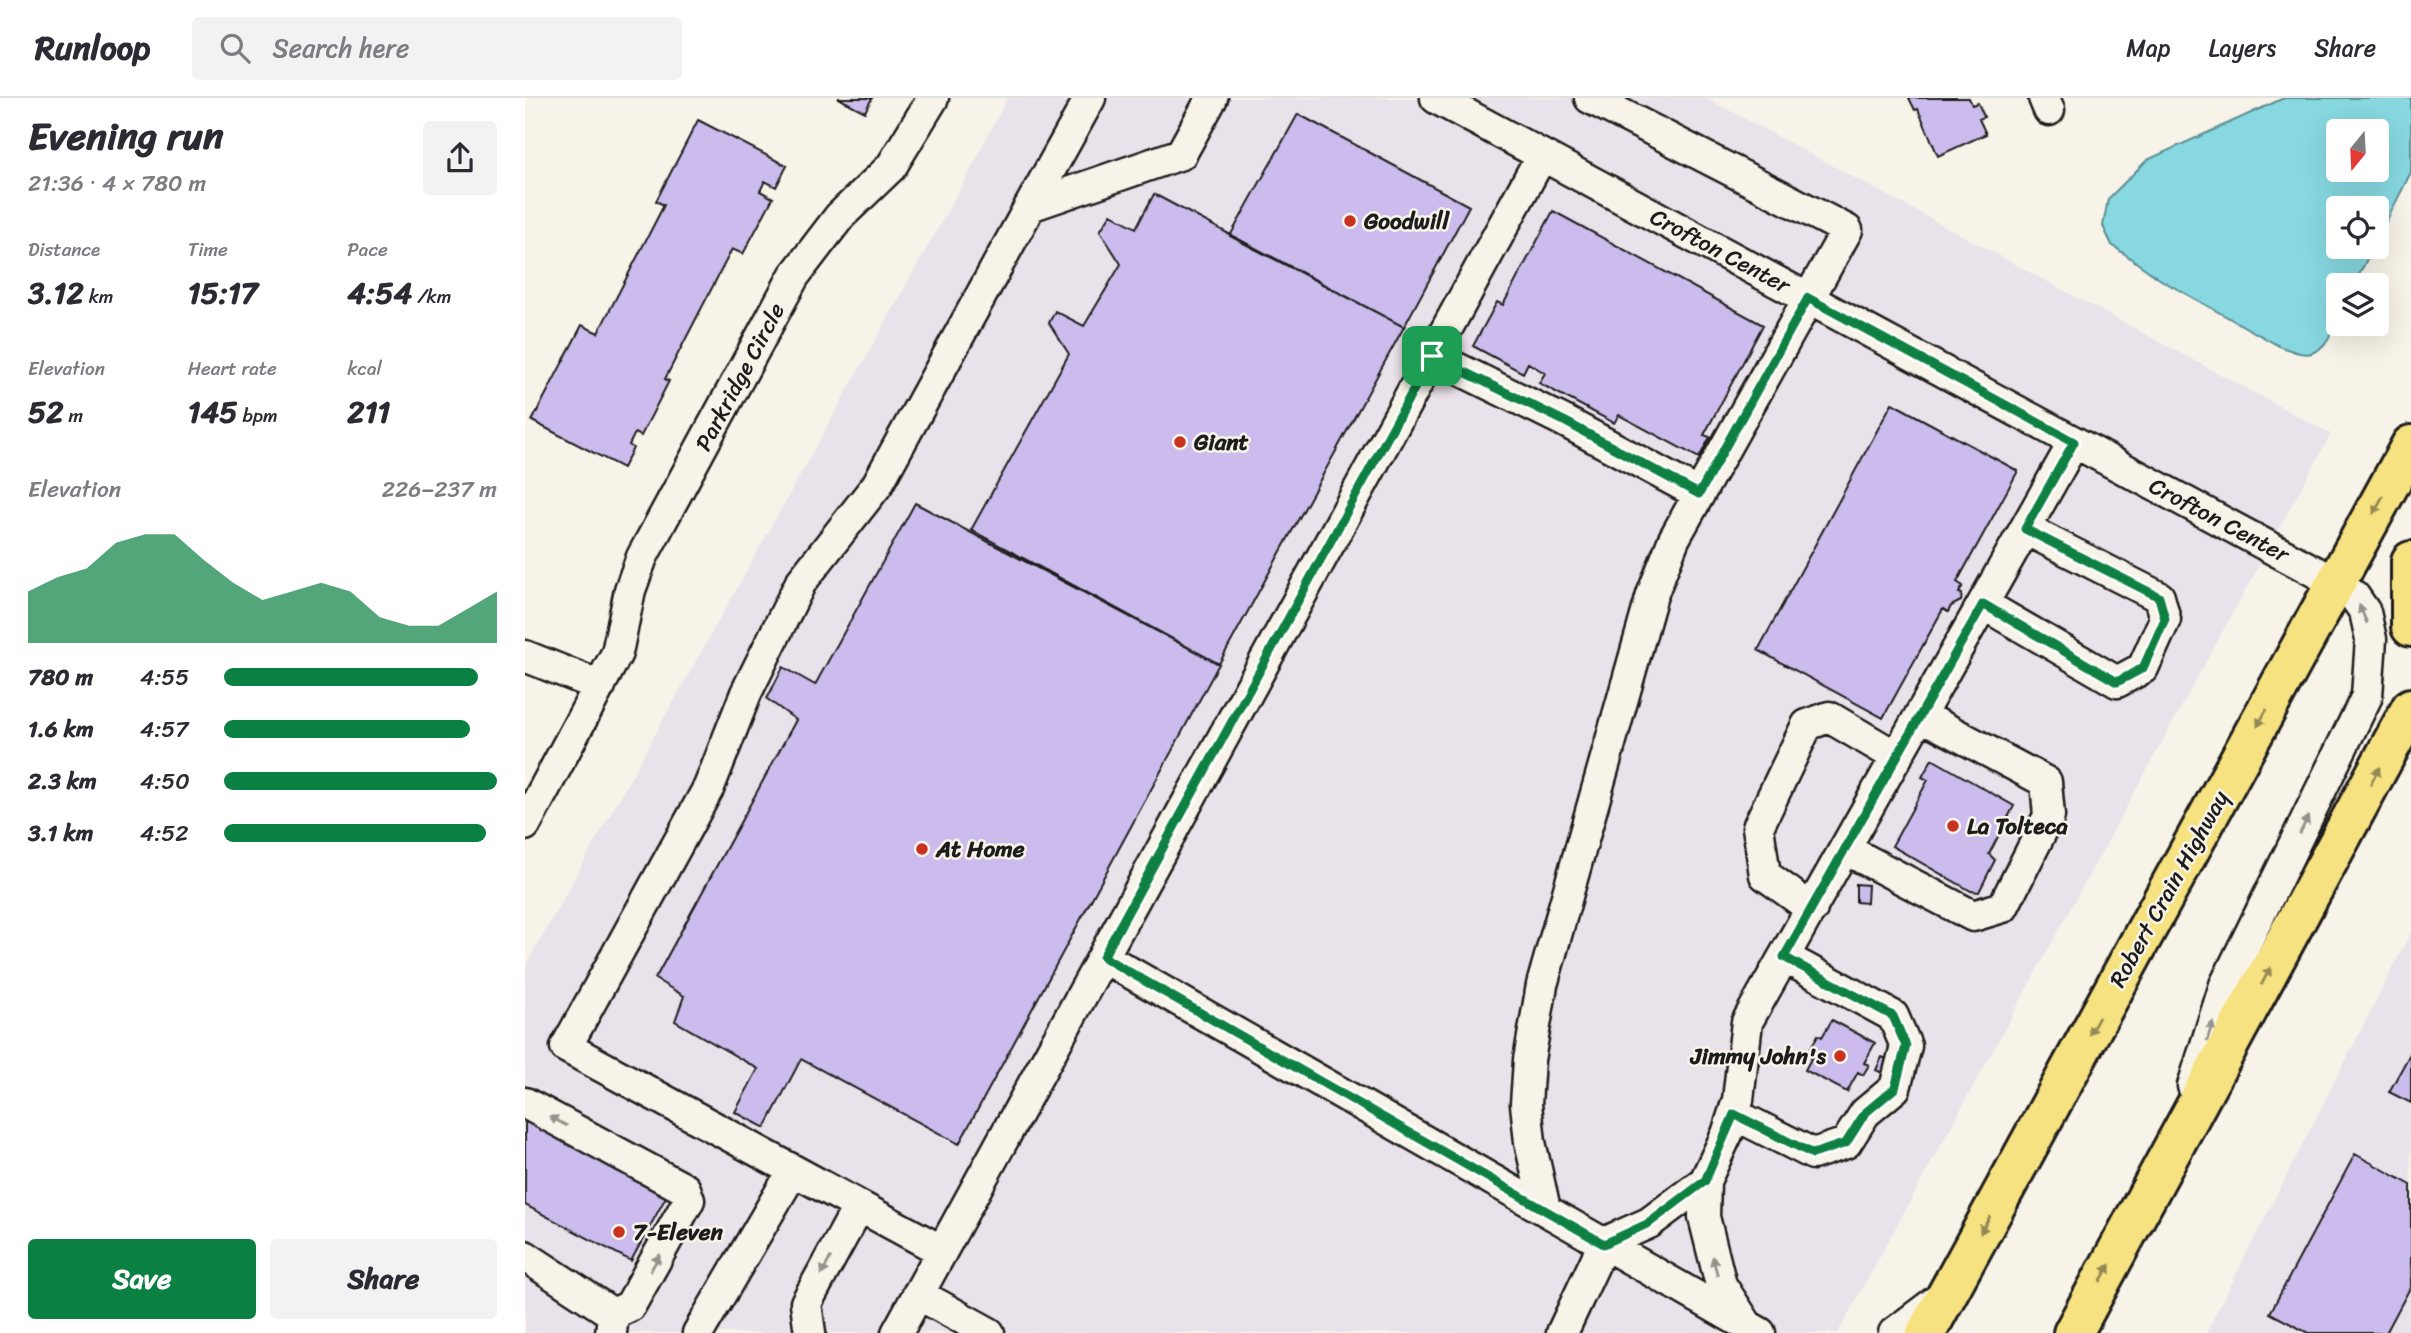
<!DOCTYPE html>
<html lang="en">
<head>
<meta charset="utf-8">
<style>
  :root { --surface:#fff; --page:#f2f2f3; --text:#2b2b33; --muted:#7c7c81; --line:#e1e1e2; --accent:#0b8043 }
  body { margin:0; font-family:Sriracha,sans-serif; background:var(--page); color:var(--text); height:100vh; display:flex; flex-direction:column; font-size:26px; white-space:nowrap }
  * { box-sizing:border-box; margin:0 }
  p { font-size:23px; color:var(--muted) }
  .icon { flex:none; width:38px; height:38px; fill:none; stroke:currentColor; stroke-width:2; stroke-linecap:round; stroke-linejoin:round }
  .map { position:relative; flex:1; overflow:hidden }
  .side { display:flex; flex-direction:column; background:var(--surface); width:525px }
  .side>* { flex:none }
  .needle { width:46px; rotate:198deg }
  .controls { position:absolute; left:1801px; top:21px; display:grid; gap:14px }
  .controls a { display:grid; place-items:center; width:63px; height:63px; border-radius:7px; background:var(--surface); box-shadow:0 7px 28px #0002; font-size:35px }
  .pin { position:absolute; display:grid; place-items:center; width:60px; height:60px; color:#fff; margin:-30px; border-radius:14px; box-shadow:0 4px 10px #0006 }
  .round { display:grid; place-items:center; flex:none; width:74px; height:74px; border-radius:7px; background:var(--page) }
  .headline { display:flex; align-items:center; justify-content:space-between; height:119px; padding:0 28px }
  h1 { font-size:38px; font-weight:700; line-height:52px }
  .figures { display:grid; grid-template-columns:repeat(3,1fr); gap:10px; height:119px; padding:7px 28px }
  .figures div { display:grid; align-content:center }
  .figures b { font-size:30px; font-weight:700 }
  .figures small { font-size:19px; font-weight:400 }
  .figures p { font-size:19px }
  .chart { height:196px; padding:14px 28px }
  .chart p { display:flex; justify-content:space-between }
  .chart svg { width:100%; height:126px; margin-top:7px; fill:var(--accent); opacity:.7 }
  .button { display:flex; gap:14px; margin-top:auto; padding:14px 28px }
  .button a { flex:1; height:80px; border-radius:7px; background:var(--accent); color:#fff; font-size:28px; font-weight:700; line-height:80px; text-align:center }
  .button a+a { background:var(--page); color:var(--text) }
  ul { padding:0 28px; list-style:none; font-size:23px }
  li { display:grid; grid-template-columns:112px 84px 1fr; align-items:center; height:52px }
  li i { height:18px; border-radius:9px; background:var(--accent) }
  header { display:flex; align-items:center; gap:42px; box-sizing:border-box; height:98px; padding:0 35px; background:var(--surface); border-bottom:2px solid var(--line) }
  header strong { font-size:33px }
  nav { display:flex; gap:38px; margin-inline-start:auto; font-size:24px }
  .search { width:490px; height:63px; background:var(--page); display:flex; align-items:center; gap:18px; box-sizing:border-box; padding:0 24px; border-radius:7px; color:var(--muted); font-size:26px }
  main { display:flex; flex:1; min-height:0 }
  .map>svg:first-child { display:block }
</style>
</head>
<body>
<header>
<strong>Runloop</strong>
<div class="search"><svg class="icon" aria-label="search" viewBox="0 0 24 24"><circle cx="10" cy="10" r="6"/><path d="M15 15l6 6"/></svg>Search here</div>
<nav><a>Map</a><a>Layers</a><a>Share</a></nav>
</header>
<main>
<section class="side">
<div class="headline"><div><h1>Evening run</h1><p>21:36 · 4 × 780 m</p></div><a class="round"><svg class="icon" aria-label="share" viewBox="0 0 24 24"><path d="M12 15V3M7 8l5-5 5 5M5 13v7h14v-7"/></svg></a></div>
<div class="figures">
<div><p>Distance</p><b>3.12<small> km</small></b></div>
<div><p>Time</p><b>15:17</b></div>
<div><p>Pace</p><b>4:54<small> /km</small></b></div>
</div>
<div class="figures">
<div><p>Elevation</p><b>52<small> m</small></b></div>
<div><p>Heart rate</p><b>145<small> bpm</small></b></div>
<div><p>kcal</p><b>211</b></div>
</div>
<div class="chart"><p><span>Elevation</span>226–237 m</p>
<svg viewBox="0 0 160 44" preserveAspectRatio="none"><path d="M0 44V26L10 21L20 18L30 9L40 6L50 6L60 15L70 23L80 29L90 26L100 23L110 26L120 35L130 38L140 38L150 32L160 26V44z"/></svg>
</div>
<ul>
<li><b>780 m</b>4:55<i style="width:93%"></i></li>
<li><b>1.6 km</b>4:57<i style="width:90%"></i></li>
<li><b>2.3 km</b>4:50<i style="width:100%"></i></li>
<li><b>3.1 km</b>4:52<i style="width:96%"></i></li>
</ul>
<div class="button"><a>Save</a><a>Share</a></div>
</section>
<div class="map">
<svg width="1886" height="1235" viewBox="0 0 1886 1235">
  <rect width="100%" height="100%" fill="#f7f3e8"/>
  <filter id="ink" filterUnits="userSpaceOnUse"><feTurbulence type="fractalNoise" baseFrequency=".0143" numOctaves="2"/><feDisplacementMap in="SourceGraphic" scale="14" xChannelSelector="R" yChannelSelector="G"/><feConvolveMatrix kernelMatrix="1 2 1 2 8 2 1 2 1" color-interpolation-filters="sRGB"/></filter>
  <g filter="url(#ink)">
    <!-- built -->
    <path fill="#eae2ea" d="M482,0H1181L1806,336L1313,1235H0V869L445,73Z
      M1886,834V1235H1681Z"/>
    <!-- water -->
    <path fill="#87d8e1" stroke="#5c8d92" stroke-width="2" fill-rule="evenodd" d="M1759,0H1886V74L1852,142V110H1813V149H1848L1829,187H1813C1813,206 1811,245 1789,254C1779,259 1766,252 1756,249L1636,182L1587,147L1578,128L1583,101L1622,62ZM1813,33H1852V72H1813Z"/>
    <!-- building -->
    <path fill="#cbbced" stroke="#1c1c1c" stroke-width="2" d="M313,0H347L340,14Z
      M1384,0H1444L1447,7L1453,5L1458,16L1459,19L1454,21L1461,36L1413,58L1393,11L1390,12Z
      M773,16L944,108L879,229L705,138Z
      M173,22L262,68L251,89L240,83L235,93L248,100L218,156L207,151L140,281L144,283L116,338L110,335L104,347L108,350L98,370L7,323L57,227L73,235L139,107L131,103Z
      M629,96L879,229L694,566L446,432L544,256L524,225L530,213L559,228L596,166L575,133L586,116L611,130Z
      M1028,113L1238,227L1179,337L1185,339L1174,360L1094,317L1089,325L1014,285L1020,275L1003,265L998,275L948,248L972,204L978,207Z
      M1367,305L1493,373L1432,484L1438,488L1434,495L1437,496L1436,503L1426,508L1423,514L1418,511L1358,620L1233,552Z
      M390,405L694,566L434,1046L276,961L240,1030L210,1014L233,971L150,923L159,898L130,881L271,622L242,601L258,569L290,587Z
      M1407,661L1489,708L1464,756L1470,762L1454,794L1446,793L1367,748L1403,682L1397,679Z
      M1331,786L1343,787L1342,805L1331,804Z
      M1307,922L1350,945L1339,965L1344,967L1338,977L1333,974L1322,994L1280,972L1290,953L1285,951L1293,937L1297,939Z
      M1886,954V1005L1864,994Z
      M1357,959L1367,964L1361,977L1351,972Z
      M4,1023L141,1099L106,1163L0,1107V1025Z
      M1830,1056L1886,1087V1188L1861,1235H1783L1745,1215Z"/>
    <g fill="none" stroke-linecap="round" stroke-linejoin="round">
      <!-- minor casing -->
      <g stroke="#1c1c1c" stroke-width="35">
        <path id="minor" d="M911,0L1811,485L1829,498L1840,514L1846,541L1842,598L1700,887L1668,988
          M1519,0L1524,12
          M505,108L565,0
          M907,258L1039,323L1174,396
          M1458,506L1592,584L1618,570L1640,521L1634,499L1500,431
          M0,558L75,588
          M0,727L92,555L105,492L117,459L269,178L315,118L366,69L408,0
          M1320,751L1448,818L1478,809L1524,718L1521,684L1395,617
          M1287,811L1240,777L1233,729L1282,627L1304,619L1372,659
          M578,859L1235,1235
          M0,1005L160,1091L164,1102L105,1208L88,1216
          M1209,1016L1288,1056L1321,1045L1340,1015L1370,990L1381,948L1368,918L1259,859
          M1180,1083L1179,1119L1196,1187L1220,1224
          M1020,1111L1005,1044L1001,1006L1004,962L1017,887L1127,497L1149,441L1322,132L1065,0
          M417,1153L41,949L184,689L221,595L276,484L352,387L505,108L656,56L687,0
          M0,1158L88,1216L86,1235
          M393,1196L464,1235
          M173,1235L268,1073
          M285,1235L281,1205L334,1108
          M372,1235L1017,57
          M1037,1235L1079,1145L1124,1125L1180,1083L1202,1036L1213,1002L1222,924L1549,344
          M1369,1235L1418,1198"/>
      </g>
      <!-- highway casing -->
      <g stroke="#1c1c1c" stroke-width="44">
        <path id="highway" d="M1886,463V529
          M1401,1235L1886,347
          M1548,1235L1886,610"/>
      </g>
      <!-- minor -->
      <use href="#minor" stroke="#f7f3e8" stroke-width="30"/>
      <!-- highway -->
      <use href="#highway" stroke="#f7e281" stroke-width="38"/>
    </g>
    <!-- one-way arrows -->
    <defs><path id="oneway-solid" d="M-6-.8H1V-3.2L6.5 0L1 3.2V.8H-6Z" transform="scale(1.75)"/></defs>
    <g fill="#948954">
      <use href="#oneway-solid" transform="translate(1853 407) rotate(119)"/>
      <use href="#oneway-solid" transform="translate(1737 620) rotate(119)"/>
      <use href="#oneway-solid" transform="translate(1850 678) rotate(-62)"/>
      <use href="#oneway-solid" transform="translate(1741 878) rotate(-62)"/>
      <use href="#oneway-solid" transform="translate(1569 928) rotate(119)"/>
      <use href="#oneway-solid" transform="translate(1460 1127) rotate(119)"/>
      <use href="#oneway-solid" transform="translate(1580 1175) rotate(-61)"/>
    </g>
    <g fill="#94928c">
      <use href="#oneway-solid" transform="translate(1838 516) rotate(-113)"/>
      <use href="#oneway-solid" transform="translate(1779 727) rotate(-64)"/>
      <use href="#oneway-solid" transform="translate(1685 933) rotate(-73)"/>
      <use href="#oneway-solid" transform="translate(33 1023) rotate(-152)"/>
      <use href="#oneway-solid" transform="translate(130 1165) rotate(-61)"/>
      <use href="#oneway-solid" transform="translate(301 1168) rotate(118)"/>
      <use href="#oneway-solid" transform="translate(1190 1168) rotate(-105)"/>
    </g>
  </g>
  <g fill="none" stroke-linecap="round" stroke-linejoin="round" filter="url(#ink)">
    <!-- route casing -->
    <g stroke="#fff" stroke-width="14">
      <path id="route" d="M1283,200L1549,344L1500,431L1634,499L1640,521L1618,570L1592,584L1458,506L1259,859L1368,918L1381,948L1370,990L1340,1015L1321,1045L1288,1056L1209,1016L1180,1083L1124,1125L1079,1146L578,859L907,258L1039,323L1174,396Z"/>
    </g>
    <!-- route -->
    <use href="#route" stroke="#0b8043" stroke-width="9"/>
  </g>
  <!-- markers -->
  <g fill="#c8321e" stroke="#f7f3e8" stroke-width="2.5">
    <circle cx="825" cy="123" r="7"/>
    <circle cx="655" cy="344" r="7"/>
    <circle cx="1428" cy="728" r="7"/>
    <circle cx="397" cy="751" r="7"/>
    <circle cx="1315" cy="958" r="7"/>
    <circle cx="94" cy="1134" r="7"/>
  </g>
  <g text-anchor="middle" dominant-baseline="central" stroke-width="5" stroke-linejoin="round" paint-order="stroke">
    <!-- poi labels -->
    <g font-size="23" font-weight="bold" fill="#1c1c1c" stroke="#f7f3e8" text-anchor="start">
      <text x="839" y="123">Goodwill</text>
      <text x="669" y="344">Giant</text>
      <text x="1442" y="728">La Tolteca</text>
      <text x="411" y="751">At Home</text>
      <text x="1301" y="958" text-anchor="end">Jimmy John's</text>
      <text x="108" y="1134">7-Eleven</text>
    </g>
    <!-- street labels -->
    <g font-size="23" fill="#1c1c1c" stroke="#f7f3e8">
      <text transform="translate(1195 153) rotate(28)">Crofton Center</text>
      <text transform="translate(215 279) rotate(-62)">Parkridge Circle</text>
      <text transform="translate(1694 422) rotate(28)">Crofton Center</text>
      <text transform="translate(1644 791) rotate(-61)">Robert Crain Highway</text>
    </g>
  </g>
</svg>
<div class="controls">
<a><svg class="needle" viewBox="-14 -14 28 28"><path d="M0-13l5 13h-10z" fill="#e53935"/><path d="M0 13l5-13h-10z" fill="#7c7c81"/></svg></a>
<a><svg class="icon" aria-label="locate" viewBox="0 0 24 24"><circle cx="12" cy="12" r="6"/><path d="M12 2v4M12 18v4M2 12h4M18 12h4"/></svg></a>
<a><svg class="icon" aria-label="layers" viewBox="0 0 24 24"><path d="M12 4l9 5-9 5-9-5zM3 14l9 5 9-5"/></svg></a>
</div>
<div class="pin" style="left:907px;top:258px;background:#1e9e55"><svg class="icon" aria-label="arrive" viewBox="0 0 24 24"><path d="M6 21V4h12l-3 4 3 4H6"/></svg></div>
</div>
</main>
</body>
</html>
